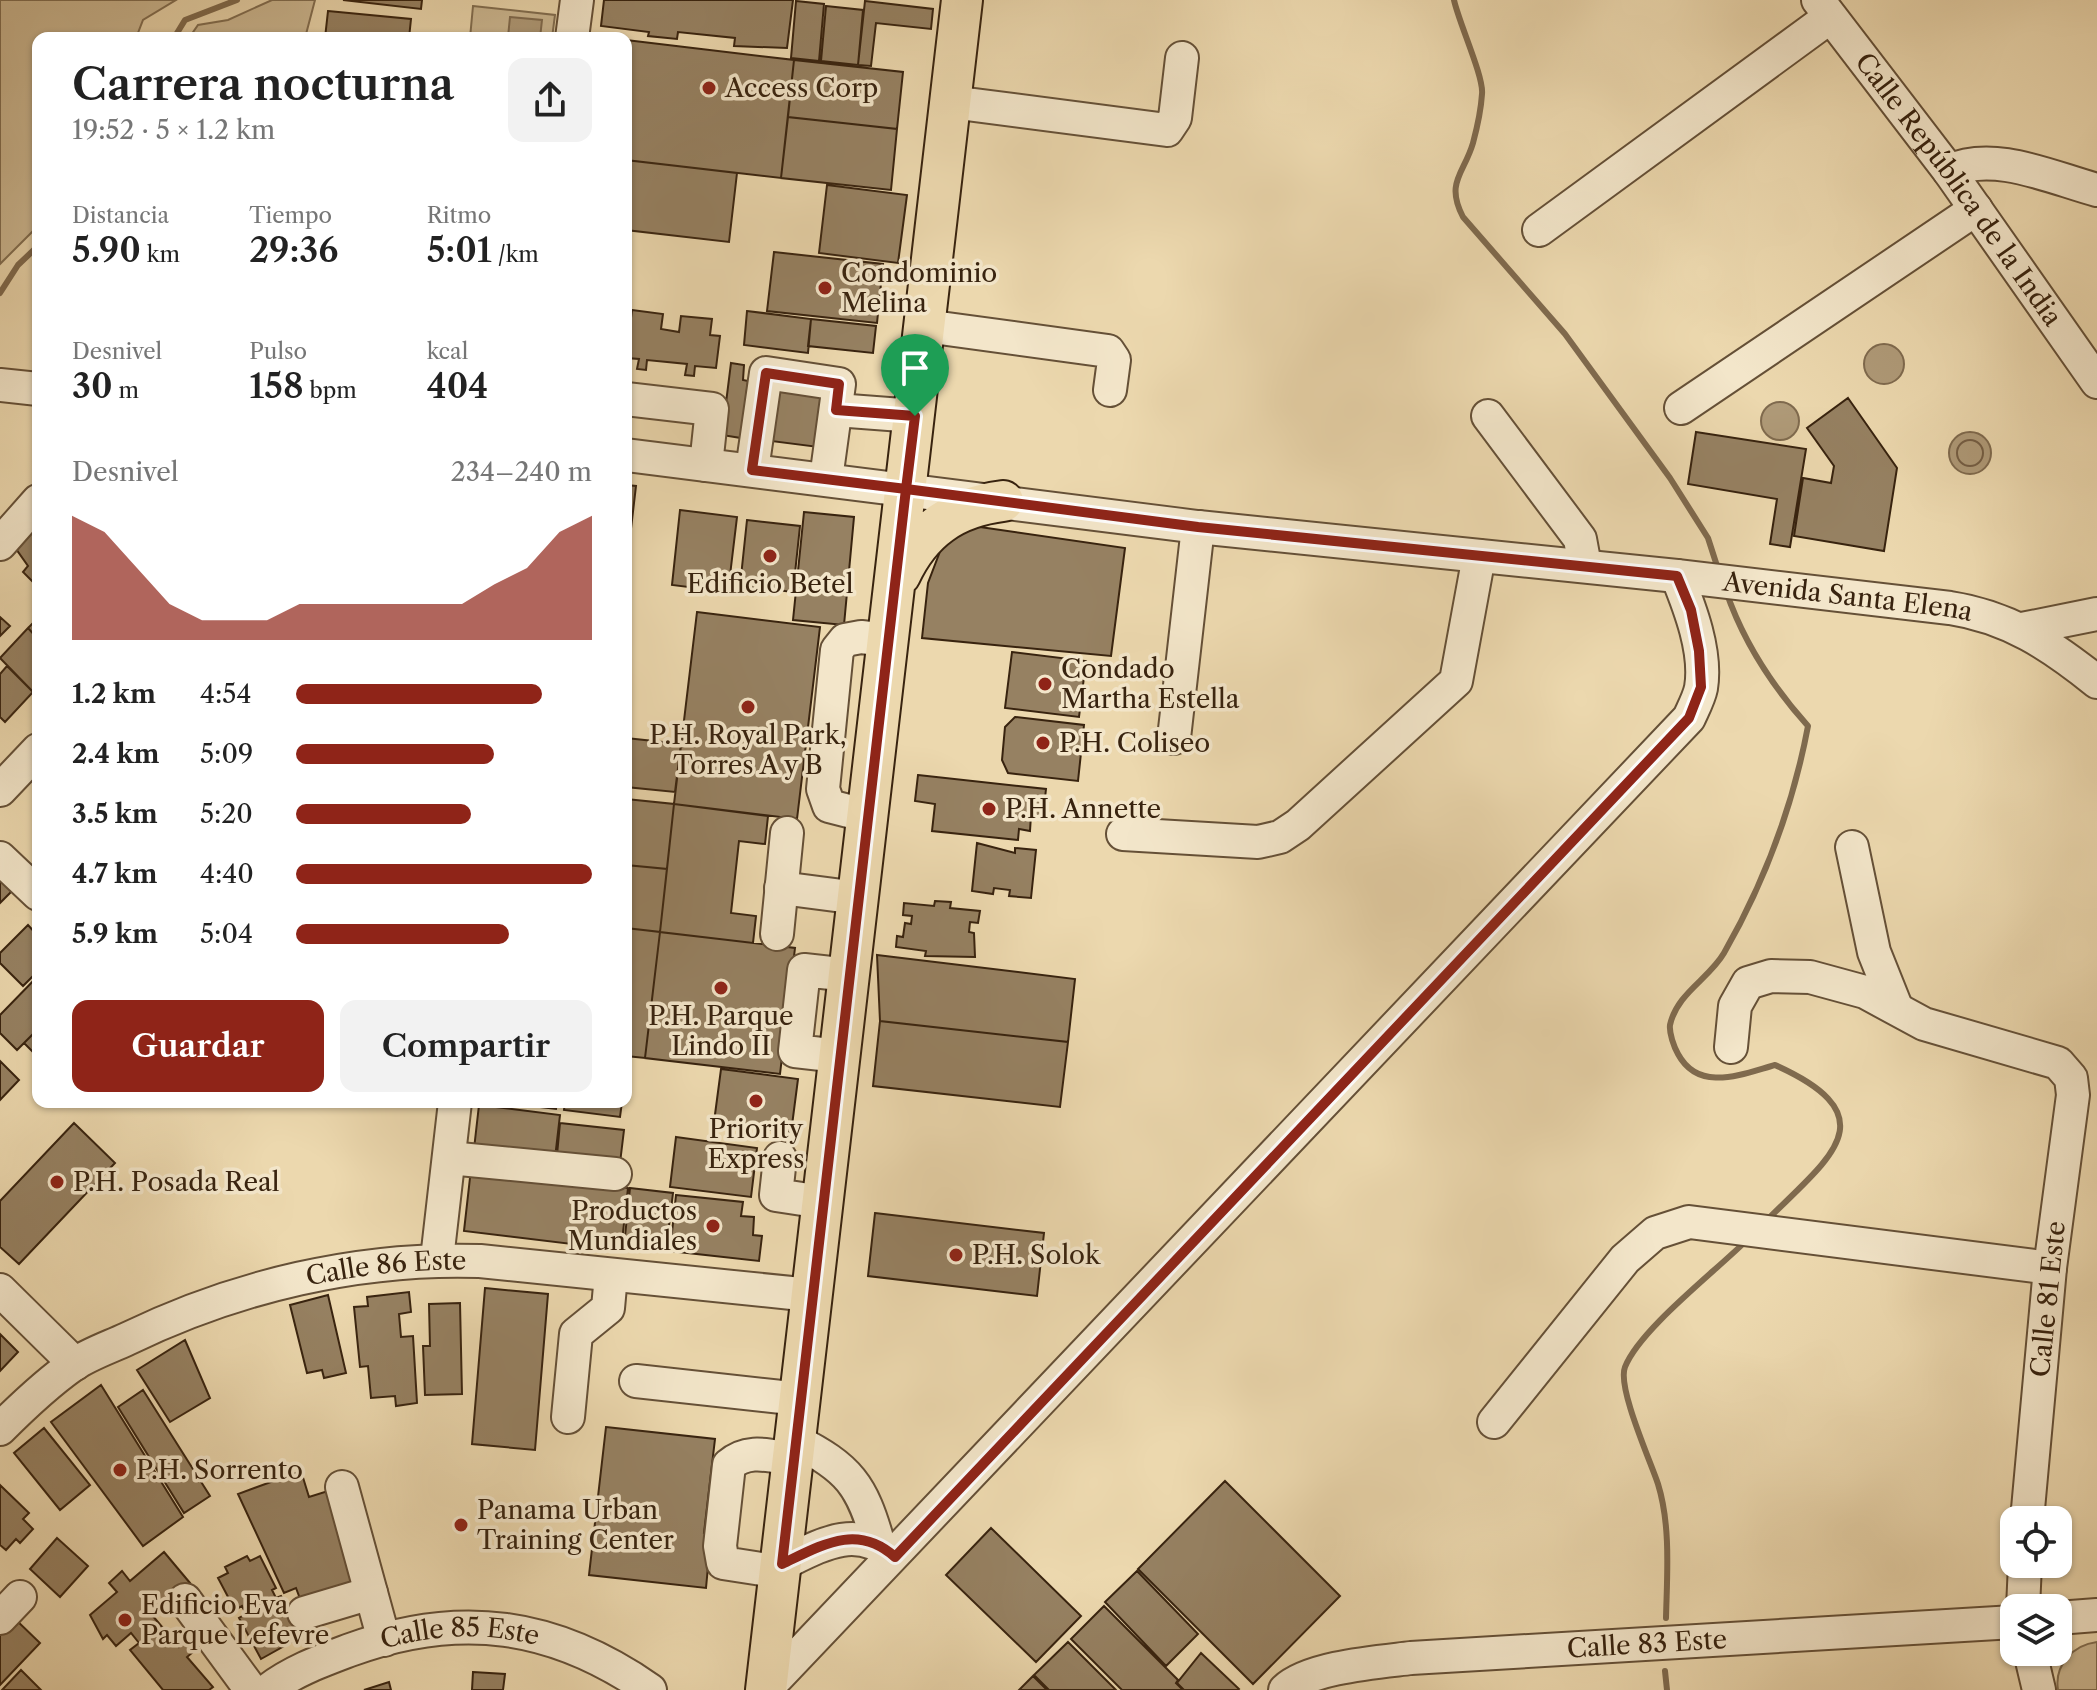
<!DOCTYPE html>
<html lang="es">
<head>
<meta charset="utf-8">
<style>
  :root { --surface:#fff; --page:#f2f2f2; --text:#222; --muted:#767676; --accent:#8f2418 }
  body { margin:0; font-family:"Libre Caslon Text",serif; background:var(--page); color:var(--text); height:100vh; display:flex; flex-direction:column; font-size:30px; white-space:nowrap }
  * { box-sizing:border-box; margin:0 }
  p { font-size:26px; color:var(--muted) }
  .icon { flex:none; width:44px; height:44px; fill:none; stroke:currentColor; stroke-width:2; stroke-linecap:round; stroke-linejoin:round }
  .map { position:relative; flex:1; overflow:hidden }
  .drawer { position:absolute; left:32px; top:32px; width:600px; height:1076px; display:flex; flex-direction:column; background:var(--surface); border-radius:16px; box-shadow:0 2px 6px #0004 }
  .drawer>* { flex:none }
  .buttons { position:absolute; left:2000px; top:1506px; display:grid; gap:16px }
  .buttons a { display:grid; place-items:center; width:72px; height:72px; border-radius:16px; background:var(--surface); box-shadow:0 2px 6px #0004; font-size:40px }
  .pin { position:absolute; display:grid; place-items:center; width:68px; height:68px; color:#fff; margin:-82px -34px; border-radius:50% 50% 50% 0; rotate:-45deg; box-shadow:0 0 8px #0007 }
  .pin .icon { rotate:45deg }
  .round { display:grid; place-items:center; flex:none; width:84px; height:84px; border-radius:16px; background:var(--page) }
  .headline { display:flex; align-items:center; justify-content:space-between; height:136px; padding:0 40px }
  h1 { font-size:44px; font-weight:600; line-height:60px }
  .metrics { display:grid; grid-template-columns:repeat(3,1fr); gap:12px; height:136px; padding:8px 40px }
  .metrics div { display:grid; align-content:center }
  .metrics b { font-size:34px; font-weight:600 }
  .metrics small { font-size:22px; font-weight:400 }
  .metrics p { font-size:22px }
  .chart { height:224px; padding:16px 40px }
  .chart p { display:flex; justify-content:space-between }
  .chart svg { width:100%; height:144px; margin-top:8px; fill:var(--accent); opacity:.7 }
  .primary-button { display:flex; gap:16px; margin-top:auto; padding:16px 40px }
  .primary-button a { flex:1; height:92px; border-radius:16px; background:var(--accent); color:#fff; font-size:32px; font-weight:600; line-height:92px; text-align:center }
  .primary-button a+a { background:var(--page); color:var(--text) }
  ul { padding:0 40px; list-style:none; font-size:26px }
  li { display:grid; grid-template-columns:128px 96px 1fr; align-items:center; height:60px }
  li i { height:20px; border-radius:10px; background:var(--accent) }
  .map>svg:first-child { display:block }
</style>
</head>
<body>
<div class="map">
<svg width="2097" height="1690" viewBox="0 0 2097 1690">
  <rect width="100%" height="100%" fill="#ecd8ae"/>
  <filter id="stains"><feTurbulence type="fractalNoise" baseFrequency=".0025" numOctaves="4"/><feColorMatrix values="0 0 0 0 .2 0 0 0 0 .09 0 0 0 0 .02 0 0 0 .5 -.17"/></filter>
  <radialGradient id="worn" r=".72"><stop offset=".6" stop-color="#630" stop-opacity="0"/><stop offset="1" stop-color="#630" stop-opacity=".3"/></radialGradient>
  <!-- green -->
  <path fill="#cdb993" stroke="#826e51" stroke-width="2" d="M0,0H176L143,20L136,38H38V226L0,264Z
    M272,0H315L305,38H189L198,25L228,20Z
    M473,6L555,15L552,38H470Z
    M2097,1642V1690H2058C2054,1665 2073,1645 2097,1642Z"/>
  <!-- water -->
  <path fill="#af9a78" stroke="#7f6a4e" stroke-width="2" d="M510,17L542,20L540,38L508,37Z
    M1864 364a20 20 0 1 1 40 0a20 20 0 1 1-40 0Z
    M1761 421a19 19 0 1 1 38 0a19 19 0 1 1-38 0Z
    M1949 453a21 21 0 1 1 42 0a21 21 0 1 1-42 0Z"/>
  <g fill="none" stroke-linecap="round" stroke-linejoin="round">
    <!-- shore -->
    <path stroke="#745e44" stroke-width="2" d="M1957 453a13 13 0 1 1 26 0a13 13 0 1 1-26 0Z"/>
    <!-- stream -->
    <path stroke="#7f6a4e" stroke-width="6" d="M1454,0C1459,23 1484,77 1482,94C1481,110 1477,128 1473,143C1464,174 1445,182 1463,217L1565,334L1670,478L1708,538L1718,569
      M174,38L185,20L237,0
      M0,293L18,265L38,246
      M1726,591C1743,641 1773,687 1808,726C1793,806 1764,883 1724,953C1709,979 1677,993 1670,1025C1669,1033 1674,1047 1678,1054C1699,1093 1742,1074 1775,1065C1891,1117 1829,1158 1767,1220
      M1666,1618C1667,1575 1671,1526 1658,1484C1650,1460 1617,1387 1625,1367C1640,1329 1716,1271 1748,1239
      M1665,1671L1667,1690"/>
  </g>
  <!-- building -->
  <path fill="#968162" stroke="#38230f" stroke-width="2" d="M343,0H422L421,9Z
    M604,0H793L787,48L734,46L735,38L678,32L677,39L648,36L649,32L601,26Z
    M796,1L824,4L819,61L791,58Z
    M865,1L933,9L931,29L876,23L871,66L858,65Z
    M826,6L863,10L858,65L821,61Z
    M328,11L411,19L409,38H325Z
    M626,40L794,60L781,178L626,160Z
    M794,60L903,72L897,129L788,117Z
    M788,117L897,129L891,190L781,178Z
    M626,160L737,173L729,242L626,230Z
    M827,185L907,195L898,263L819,253Z
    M774,252L883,264L877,323L767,311Z
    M632,310L663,314L661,329L679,332L681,316L712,319L710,335L720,336L716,368L695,366L694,376L685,375L687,364L647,360L646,370L637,369L639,359L626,358V325L630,326Z
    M747,311L811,319L808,353L744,345Z
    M811,319L876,326L873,353L808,346Z
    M731,363L744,365L743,380L748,381L741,438L722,435Z
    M779,383L825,388L818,447L771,441Z
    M1848,398L1897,468L1884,551L1794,536L1803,478L1831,483L1834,466L1807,428Z
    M1696,432L1806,449L1790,547L1770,544L1777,499L1688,484Z
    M626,485L636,486L630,537H626Z
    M680,510L737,517L728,592L672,585Z
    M804,512L854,517L844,625L793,620Z
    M747,520L800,526L793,592L740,586Z
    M34,526L38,529V587L23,572L28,566L14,546Z
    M973,526L1125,548L1111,656L922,638L928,583L944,541Z
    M697,612L820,627L797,819L674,804Z
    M0,617L10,626L0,636Z
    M38,618V639L28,628Z
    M28,628L38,639V697L0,658Z
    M1012,652L1086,661L1079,717L1005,708Z
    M7,666L33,692L5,722L0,717V674Z
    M1015,717L1084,725L1078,781L1008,773L1002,760L1005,727Z
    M626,738L681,744L675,792L626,787Z
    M918,775L1046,789L1043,816L1031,815L1030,831L1019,829L1018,840L932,831L935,804L915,801Z
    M626,799L674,804L667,869L626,865Z
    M674,804L768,816L765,844L739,841L731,913L756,916L753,943L660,932Z
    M977,843L1015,853V848L1036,850L1031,898L1009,896L1010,890L994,888L993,894L972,891Z
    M626,865L667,869L660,932L626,928Z
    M0,877L13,890L0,903Z
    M935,901L951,902L950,908L980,911L978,923L970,922L969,932L974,933L975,957L925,956L926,951L896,947L897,936L903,937L905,923L911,924L912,916L903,915L904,903L934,906Z
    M28,925L38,936V971L23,986L0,963V953Z
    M626,928L660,932L645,1058L626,1056Z
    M660,932L795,948L780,1074L645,1058Z
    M877,955L1075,979L1068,1042L880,1021Z
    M38,976V1029L17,1050L0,1033V1015Z
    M880,1021L1068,1042L1060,1107L873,1086Z
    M38,1029V1057L24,1043Z
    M0,1061L19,1080L0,1100Z
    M721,1069L798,1079L791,1133L714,1122Z
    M497,1102H557L556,1109Z
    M565,1102H622L620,1117L564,1110Z
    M479,1105L560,1115L555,1158L474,1149Z
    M74,1123L115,1163L19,1264L0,1247V1201Z
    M560,1123L624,1130L620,1163L557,1155Z
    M676,1137L757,1148L751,1197L670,1187Z
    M471,1169L628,1188L621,1250L464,1231Z
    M630,1188L673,1193L666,1251L624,1246Z
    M676,1195L743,1202L741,1216L754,1217L753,1235L762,1236L759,1261L670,1251Z
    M875,1213L1044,1233L1037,1296L868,1276Z
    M485,1288L548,1294L535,1450L472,1444Z
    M409,1292L411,1312L399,1314L401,1337L413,1336L417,1403L396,1406L395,1396L371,1398L368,1366L360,1367L354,1307L368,1306L367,1297Z
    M328,1295L346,1373L324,1378L322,1370L307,1373L290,1305Z
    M460,1303L462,1394L425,1395L423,1346H430L429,1304Z
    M0,1334L18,1352L0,1371Z
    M185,1340L210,1398L170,1422L137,1370Z
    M101,1385L183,1517L143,1546L51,1422Z
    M143,1390L210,1496L184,1513L118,1407Z
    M606,1427L715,1439L704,1533L711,1534L706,1588L589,1575Z
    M44,1428L90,1485L60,1510L14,1453Z
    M301,1471L309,1497L328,1491L357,1586L302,1604L296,1588L284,1593L238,1494Z
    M1225,1481L1340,1596L1253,1684L1138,1569Z
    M0,1485L29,1513L23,1519L33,1529L20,1543L16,1539L6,1550L0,1545Z
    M991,1528L1081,1616L1036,1662L946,1575Z
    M57,1538L88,1566L60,1597L30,1569Z
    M164,1552L190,1583L152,1615L179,1647L192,1636L200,1646L187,1657L213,1687L209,1690H163L130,1650L139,1643L131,1633L116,1646L107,1635L103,1639L90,1615L117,1592L109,1583L122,1571L130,1581Z
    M247,1556L250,1561L260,1556L276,1588L272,1590L276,1598L281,1596L302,1636L261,1659L239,1618L246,1614L242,1606L235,1610L218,1578L228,1573L225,1567Z
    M1137,1571L1198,1634L1166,1666L1105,1602Z
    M1104,1606L1178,1680L1176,1683L1183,1690H1122L1071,1639Z
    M12,1616L40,1643L0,1685V1629Z
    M1068,1642L1116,1690H1049L1034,1675Z
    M1201,1653L1239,1689L1238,1690H1184L1177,1683Z
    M21,1670L41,1690H2Z
    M473,1672L505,1674L503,1690H472Z
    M1033,1676L1047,1690H1019Z
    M389,1682L391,1690H364Z"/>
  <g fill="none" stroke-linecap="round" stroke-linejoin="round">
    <!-- minor casing -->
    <g stroke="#655037" stroke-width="36">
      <g id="minor">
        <path id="s1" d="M1818,0L1949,171L2097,382"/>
        <path d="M572,38L577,0"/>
        <path d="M951,102L1167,130L1175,118L1182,58"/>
        <path d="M1949,171C1994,150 2052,178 2097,190"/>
        <path d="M1539,230L1830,17"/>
        <path d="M925,326L1108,351L1114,360L1110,390"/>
        <path d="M0,385L38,389"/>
        <path d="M626,399L712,409L706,465"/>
        <path d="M1681,408L1976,209"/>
        <path d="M836,410L915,416"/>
        <path d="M1488,416L1580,539L1585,566"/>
        <path id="s2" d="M626,455L1198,527L1677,576L1950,608C2009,617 2051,645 2097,682"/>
        <path d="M752,470L766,373L839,384L826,479"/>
        <path d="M0,544L38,501"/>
        <path d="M2022,629L2097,614"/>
        <path d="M1174,738L1198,527"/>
        <path d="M0,790L38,750"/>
        <path d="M868,816L829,806L823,789L837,650L845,640L861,637L888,640"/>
        <path d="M1123,834L1258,842L1280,837L1298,825L1456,681L1479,556"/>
        <path d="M1852,847L1874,952L1896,1007"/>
        <path d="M0,858L38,894"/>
        <path d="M781,888L858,898"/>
        <path d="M777,934L787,833"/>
        <path d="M1731,1047L1735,1006L1748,983L1771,976L1810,977L1865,992L1924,1024L2058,1063L2071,1078L2073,1095L2050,1268L2027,1520"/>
        <path d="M839,1056L795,1051L804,970L849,975"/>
        <path d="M449,1158L615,1174"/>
        <path d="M780,1158L776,1195L822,1202"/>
        <path d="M437,1259L455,1102"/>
        <path d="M0,1290L75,1364"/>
        <path d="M636,1381L800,1399"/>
        <path d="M568,1417L576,1334L608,1308L611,1275"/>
        <path d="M1494,1422L1625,1259L1655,1233L1689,1222L2050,1268"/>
        <path id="s3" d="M0,1429C23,1406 46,1384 73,1365C89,1354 110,1347 127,1339C236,1286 359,1257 480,1261L811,1295"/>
        <path d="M796,1441C849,1468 862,1485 878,1542"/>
        <path d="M342,1487L384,1640"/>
        <path d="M782,1564C819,1546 856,1523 892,1555"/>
        <path d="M781,1572L723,1563L720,1546L729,1465C748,1448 770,1456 794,1459"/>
        <path d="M185,1600L251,1690"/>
        <path d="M2023,1608L2025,1564"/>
        <path d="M304,1613L371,1593"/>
        <path d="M0,1618L20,1597"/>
        <path d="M2058,1618L2097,1615"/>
        <path d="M2030,1652L2039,1690"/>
        <path id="s4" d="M268,1690C293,1671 321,1661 350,1650C460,1610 554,1623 650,1690"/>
        <path d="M765,1690L1689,718C1693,709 1699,698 1701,688C1707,652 1690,608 1677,576"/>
        <path id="s5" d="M1285,1690C1309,1667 1379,1662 1411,1658L2014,1622"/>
      </g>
    </g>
    <!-- major casing -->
    <g stroke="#38230f" stroke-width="44">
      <path id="major" d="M900,575C921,530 954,507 1003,501
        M766,1690L962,0"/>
    </g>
    <!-- minor -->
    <use href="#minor" stroke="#f3e6ca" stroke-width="32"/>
    <!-- major -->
    <use href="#major" stroke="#ecd8ae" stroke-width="40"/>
  </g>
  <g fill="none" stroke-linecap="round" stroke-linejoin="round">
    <!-- route casing -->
    <g stroke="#fff" stroke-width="16">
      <path id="route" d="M915,416L836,410L839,384L766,373L752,470L906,489L782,1564C822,1545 857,1523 895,1557L1689,718L1701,687L1699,651L1691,610L1677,576L1198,527L906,489L915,416"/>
    </g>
    <!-- route -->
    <use href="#route" stroke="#8f2418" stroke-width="10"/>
  </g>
  <!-- markers -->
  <g fill="#8f2418" stroke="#f3e6ca" stroke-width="3">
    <circle cx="709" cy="88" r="8"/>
    <circle cx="825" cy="288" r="8"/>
    <circle cx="770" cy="556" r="8"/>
    <circle cx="1045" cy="684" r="8"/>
    <circle cx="748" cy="707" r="8"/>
    <circle cx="1043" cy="743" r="8"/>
    <circle cx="989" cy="809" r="8"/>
    <circle cx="721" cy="988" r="8"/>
    <circle cx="756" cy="1101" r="8"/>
    <circle cx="57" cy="1182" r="8"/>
    <circle cx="713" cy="1226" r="8"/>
    <circle cx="956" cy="1255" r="8"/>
    <circle cx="120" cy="1470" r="8"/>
    <circle cx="461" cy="1525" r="8"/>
    <circle cx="125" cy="1620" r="8"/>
  </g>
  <g text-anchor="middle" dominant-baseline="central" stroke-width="7" stroke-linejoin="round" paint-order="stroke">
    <!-- poi labels -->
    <g font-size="26" fill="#38230f" stroke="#f3e6ca" text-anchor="start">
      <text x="725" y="88">Access Corp</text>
      <text x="841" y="273">Condominio<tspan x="841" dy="30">Melina</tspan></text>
      <text x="770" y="584" text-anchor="middle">Edificio Betel</text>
      <text x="1061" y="669">Condado<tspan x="1061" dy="30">Martha Estella</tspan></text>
      <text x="748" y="735" text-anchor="middle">P.H. Royal Park,<tspan x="748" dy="30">Torres A y B</tspan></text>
      <text x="1059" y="743">P.H. Coliseo</text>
      <text x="1005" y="809">P.H. Annette</text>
      <text x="721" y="1016" text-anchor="middle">P.H. Parque<tspan x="721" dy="30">Lindo II</tspan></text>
      <text x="756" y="1129" text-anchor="middle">Priority<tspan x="756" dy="30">Express</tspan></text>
      <text x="73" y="1182">P.H. Posada Real</text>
      <text x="697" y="1211" text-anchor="end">Productos<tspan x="697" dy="30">Mundiales</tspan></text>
      <text x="972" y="1255">P.H. Solok</text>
      <text x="136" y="1470">P.H. Sorrento</text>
      <text x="477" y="1510">Panama Urban<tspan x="477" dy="30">Training Center</tspan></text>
      <text x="141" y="1605">Edificio Eva<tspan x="141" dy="30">Parque Lefevre</tspan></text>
    </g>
    <!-- street labels -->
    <g font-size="26" fill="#38230f" stroke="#f3e6ca">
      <text stroke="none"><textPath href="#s1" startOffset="236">Calle República de la India</textPath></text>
      <text stroke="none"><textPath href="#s2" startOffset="1230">Avenida Santa Elena</textPath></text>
      <text stroke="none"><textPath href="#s3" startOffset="428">Calle 86 Este</textPath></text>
      <text transform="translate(2048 1299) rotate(-84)">Calle 81 Este</text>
      <text stroke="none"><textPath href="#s4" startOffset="204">Calle 85 Este</textPath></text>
      <text stroke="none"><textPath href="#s5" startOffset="368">Calle 83 Este</textPath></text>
    </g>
  </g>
  <rect width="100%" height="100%" filter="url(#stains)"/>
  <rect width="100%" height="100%" fill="url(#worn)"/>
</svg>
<div class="buttons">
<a><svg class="icon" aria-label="locate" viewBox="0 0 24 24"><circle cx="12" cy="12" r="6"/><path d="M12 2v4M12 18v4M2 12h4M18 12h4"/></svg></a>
<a><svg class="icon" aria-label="layers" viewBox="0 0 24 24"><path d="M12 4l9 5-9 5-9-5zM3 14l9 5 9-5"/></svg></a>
</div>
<div class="pin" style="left:915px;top:416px;background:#1e9e55"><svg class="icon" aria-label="arrive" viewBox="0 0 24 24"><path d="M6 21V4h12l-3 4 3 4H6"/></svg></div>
<section class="drawer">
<div class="headline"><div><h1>Carrera nocturna</h1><p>19:52 · 5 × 1.2 km</p></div><a class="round"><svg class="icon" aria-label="share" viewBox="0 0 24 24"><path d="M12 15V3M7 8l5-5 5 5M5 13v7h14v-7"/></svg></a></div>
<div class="metrics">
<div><p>Distancia</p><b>5.90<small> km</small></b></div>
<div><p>Tiempo</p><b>29:36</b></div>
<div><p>Ritmo</p><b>5:01<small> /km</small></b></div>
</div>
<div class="metrics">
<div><p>Desnivel</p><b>30<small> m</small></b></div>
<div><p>Pulso</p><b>158<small> bpm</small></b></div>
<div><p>kcal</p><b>404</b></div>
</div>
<div class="chart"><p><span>Desnivel</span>234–240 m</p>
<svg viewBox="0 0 160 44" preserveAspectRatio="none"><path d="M0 44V6L10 11L20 22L30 33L40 38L50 38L60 38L70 33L80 33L90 33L100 33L110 33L120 33L130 27L140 22L150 11L160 6V44z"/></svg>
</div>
<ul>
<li><b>1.2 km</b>4:54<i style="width:83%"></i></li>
<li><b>2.4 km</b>5:09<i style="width:67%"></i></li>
<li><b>3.5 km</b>5:20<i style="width:59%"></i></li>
<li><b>4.7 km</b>4:40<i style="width:100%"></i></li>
<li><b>5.9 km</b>5:04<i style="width:72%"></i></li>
</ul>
<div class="primary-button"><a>Guardar</a><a>Compartir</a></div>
</section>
</div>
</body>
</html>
